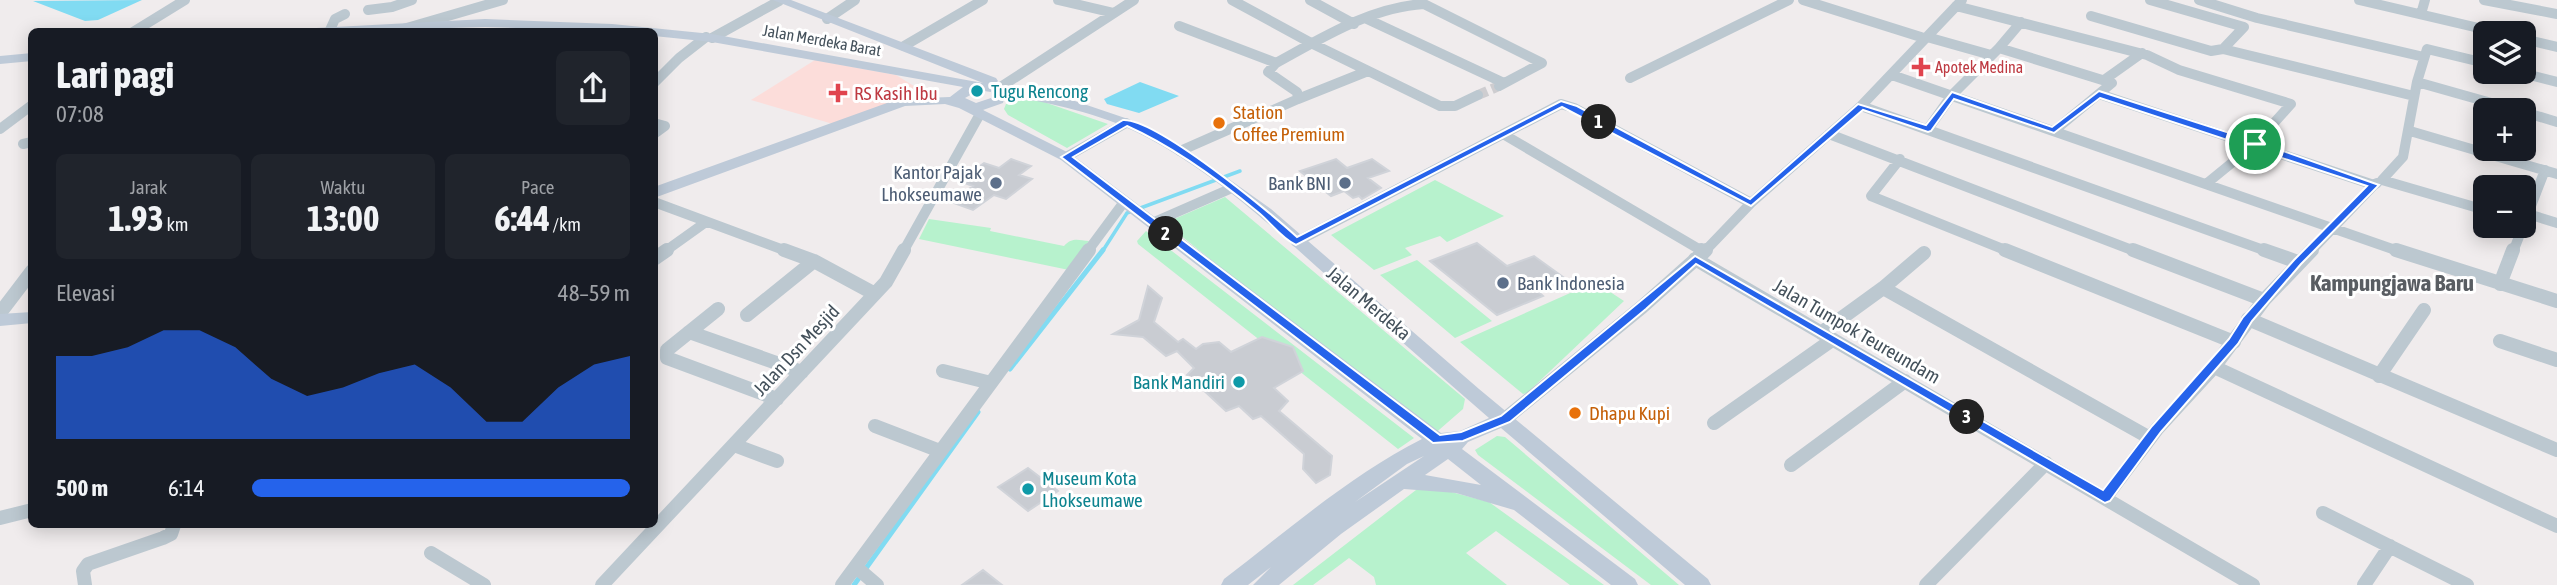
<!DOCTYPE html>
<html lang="id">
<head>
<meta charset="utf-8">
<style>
  :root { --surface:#171b24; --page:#20242c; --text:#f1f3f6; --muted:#9ea1a6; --accent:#2563eb }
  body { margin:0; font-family:"Asap Condensed",sans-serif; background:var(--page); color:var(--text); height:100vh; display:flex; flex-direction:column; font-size:26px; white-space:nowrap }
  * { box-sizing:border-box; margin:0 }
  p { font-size:23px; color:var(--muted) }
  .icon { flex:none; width:38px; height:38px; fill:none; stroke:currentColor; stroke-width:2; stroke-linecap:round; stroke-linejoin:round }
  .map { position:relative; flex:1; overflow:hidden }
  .details { position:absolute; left:28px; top:28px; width:630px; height:500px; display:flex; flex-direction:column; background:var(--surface); border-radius:10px; box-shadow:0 4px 18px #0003 }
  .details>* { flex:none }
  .tools { position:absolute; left:2473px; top:21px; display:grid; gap:14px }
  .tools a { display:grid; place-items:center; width:63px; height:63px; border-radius:10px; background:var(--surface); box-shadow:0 4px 18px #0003; font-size:35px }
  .pin { position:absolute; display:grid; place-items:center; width:60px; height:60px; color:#fff; margin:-30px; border:4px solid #fff; border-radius:50%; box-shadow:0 2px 7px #0007 }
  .km { position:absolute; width:35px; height:35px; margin:-18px; border-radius:50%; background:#222; color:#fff; font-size:19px; line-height:35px; text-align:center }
  .round { display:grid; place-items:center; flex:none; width:74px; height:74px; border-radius:10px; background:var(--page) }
  .overview { display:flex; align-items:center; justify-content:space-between; height:119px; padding:0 28px }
  h1 { font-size:38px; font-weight:700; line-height:52px }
  .figures { display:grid; grid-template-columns:repeat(3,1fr); gap:10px; height:119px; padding:7px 28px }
  .figures div { display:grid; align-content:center; border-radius:10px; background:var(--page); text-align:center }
  .figures b { font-size:35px; font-weight:700 }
  .figures small { font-size:19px; font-weight:400 }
  .figures p { font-size:19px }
  .chart { height:196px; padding:14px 28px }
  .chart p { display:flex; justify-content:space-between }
  .chart svg { width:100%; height:126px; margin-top:7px; fill:var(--accent); opacity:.7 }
  ul { padding:0 28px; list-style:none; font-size:23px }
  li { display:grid; grid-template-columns:112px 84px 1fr; align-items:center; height:52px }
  li i { height:18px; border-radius:9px; background:var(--accent) }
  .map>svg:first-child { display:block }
</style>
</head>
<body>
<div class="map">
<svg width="2557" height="585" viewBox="0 0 2557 585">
  <rect width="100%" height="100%" fill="#f0eced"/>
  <!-- medical -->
  <path fill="#fcddda" d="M815,60L896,75L914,86L915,91L906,98L833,124L751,100Z"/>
  <!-- green -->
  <path fill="#b7f2cd" d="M1020,100L1041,101L1108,124L1067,148L1008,115L1004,109L1006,104Z
    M1435,180L1504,216L1447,242L1440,236L1405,248L1412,255L1374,270L1331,235Z
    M1225,197L1465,399L1463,409L1432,436L1165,223Z
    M929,219L991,228L990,231L1064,246C1072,237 1078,240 1089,241L1069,270L919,239Z
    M1146,231L1414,438L1398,449L1138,244L1137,241Z
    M1417,260L1492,321L1455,338L1380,275Z
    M1595,282L1624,301L1527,393L1523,394L1460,342Z
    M1497,436L1505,437L1679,585H1651L1478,455L1475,450Z
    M1440,489L1489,502L1604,585H1570L1496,531L1466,553L1507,585H1376L1374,577L1349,558L1313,585H1293L1416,490Z"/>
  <!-- water -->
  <path fill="#81dbf2" d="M142,0L98,20L85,21L33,1Z
    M1140,82L1179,96L1139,113L1107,104L1104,99Z"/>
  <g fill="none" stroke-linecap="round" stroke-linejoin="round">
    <!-- stream-far1 -->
    <path stroke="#81dbf2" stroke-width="3.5" d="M1102,252L1127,213L1240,171"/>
    <!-- stream -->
    <path stroke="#81dbf2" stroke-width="5" d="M1010,369L1103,250
      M854,585L978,412"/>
  </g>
  <!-- building -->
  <path fill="#c9ccd2" stroke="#d0d3d9" stroke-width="2" d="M1011,159L1031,166L1019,175L1032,179L1006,199L994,195L973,210L951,202L973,186L959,181L984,163L999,168Z
    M1336,159L1347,168L1372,159L1389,171L1368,178L1381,188L1362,199L1359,196L1353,198L1344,191L1331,196L1300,171Z
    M1477,243L1507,266L1534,256L1563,277L1535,289L1543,296L1497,315L1430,261Z
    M1148,286L1162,298L1154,322L1178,342L1183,339L1196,349L1203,344L1219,342L1231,352L1262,337L1293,347L1303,371L1274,388L1288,401L1279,411L1332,456L1330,475L1316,483L1303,469L1304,454L1261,416L1253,419L1239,406L1226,411L1187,375L1194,368L1177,351L1166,356L1143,337L1113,334L1139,320Z
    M1028,468L1058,491L1028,511L998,487Z
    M983,570L1002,585H962Z"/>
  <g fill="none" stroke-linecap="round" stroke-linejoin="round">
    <!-- street-tunnel -->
    <path stroke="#cecdd0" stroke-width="10" stroke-dasharray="10 5" stroke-linecap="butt" d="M1478,95L1499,86"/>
    <!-- street-far1 -->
    <path stroke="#bcc8d0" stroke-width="10" d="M1058,0L1114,13
      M1232,0L1311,43L1440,106H1455L1478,95
      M1310,0L1354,24
      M1803,0L1924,38
      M2150,0L2244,27L2223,49
      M2199,0L2257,18L2424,57
      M2359,0L2500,33
      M2484,0L2557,14
      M1956,6L2147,55L2179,70L2291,104L2255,144L2206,184
      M368,10L392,7L412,0
      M2421,14L2425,0
      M2091,16L2211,51L2223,49L2414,96
      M827,19L855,0
      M1367,19L1504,83
      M1179,26L1276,63
      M330,30L335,19L345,14
      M133,32L185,0
      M393,32L503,0
      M1927,37L1991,55
      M712,38L779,1
      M2524,39L2557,47
      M904,46L983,0
      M1999,48L2021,22
      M2485,63L2427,49L2417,82L2403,157L2382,180L2485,210
      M2518,72L2557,82
      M1892,75L2401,252
      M1630,78L1789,0
      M2104,80L2142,53
      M2417,82L2516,110
      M654,83L679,58L706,37
      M996,90L1134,0
      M2099,94L2374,185L2377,183
      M1298,99L1368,71
      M1861,106L2269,252
      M2524,112L2557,122
      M654,123L665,126L654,134
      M0,129L32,105
      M1928,129L1952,95L1999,48L2112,83L2054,131
      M2410,131L2557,174
      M1503,134L1704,252
      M1829,134L2137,252
      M23,144L32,142
      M1180,151L1298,99L1297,92L1268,72L1276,63C1322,38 1371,7 1424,4L1542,63L1499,86
      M1066,157L1126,123
      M1900,159L1871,196L2010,252
      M654,202L789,252
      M2528,214L2557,223
      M1152,223L1232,188
      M1296,242L1561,104L1574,108L1751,203
      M664,252L706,222
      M903,252L980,114
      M1087,252L1124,202
      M1704,252L1751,203L1861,106L1962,0
      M2310,252L2374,185
      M2513,252L2545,170"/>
    <!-- street -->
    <path stroke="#bcc8d0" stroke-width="14" d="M784,250L814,261L875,294
      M1701,250L1704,252
      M2005,250L2234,342
      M2133,250L2264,300
      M2264,250L2298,262
      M2396,250L2557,301
      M654,259L667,250
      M1695,259L2253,585
      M2500,284L2513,250
      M1883,288L2150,438
      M718,309L667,350V358L777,399
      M0,313L32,271
      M747,315L814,261
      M2248,319L2557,450
      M689,332L802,372
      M1821,333L1883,288L1924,253
      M2500,341L2557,360
      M2214,367L2557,526
      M943,371L991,383
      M2379,376L2424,310
      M1505,419L1642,307L1706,250
      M1714,423L1832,340
      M875,426L940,451
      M734,445L777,461
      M1791,465L1905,381
      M2105,498L2157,429L2214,367L2264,300L2312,250
      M2323,513L2467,585
      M0,518L32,510
      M431,553L484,585
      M856,567L877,585
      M85,585L83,571L88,564L163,538L171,534L174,525
      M602,585L886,282L904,250
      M842,585L1089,250
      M1926,585L2046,463
      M2364,585L2390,546"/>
    <!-- secondary -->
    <path fill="#becad8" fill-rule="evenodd" d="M773,0H791L996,78L998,81L994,85L1066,98L1131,120L1157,131L1185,148L1271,209L1479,389L1708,579L1711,585H1685L1501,428L1468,442L1462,449L1635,579L1638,585H1611L1514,510L1456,493L1404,489L1341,534L1279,585H1253L1271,567L1248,585H1221L1224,579C1288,530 1351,475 1422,439L1061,160L959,108L945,104L905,106L654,198V187L898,99L950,97L963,87L712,42L654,36V32L485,27L310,32L316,28L485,19L612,24L712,34L983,83ZM984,91L991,92V98L976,103L965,98L974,93ZM1005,95C1053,104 1104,114 1148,138C1210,171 1265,220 1317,267C1374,317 1431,368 1489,418L1460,431L1441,433L1071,154L983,110L1003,103ZM1424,456L1355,502L1407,464ZM1448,459L1481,485L1425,475Z
      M32,53V61L0,64V56Z
      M32,312V323L0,326V314Z"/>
  </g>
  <!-- route -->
  <path fill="#2563eb" stroke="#fff" stroke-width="2" fill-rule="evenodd" d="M2099,91L2258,142L2379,185L2301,264L2252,321L2238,344L2161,432L2110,501L2105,503L1696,264L1646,309L1510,422L1463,441L1433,443L1061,157L1123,120C1156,118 1270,212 1297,237L1561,101L1577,106L1750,199L1858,104L1926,125L1952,92L2052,127ZM2100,98L2367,186L2294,260L2243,317L2229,339L2152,426L2103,490L1695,256L1501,416L1461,432L1440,435L1073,157L1127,126C1174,147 1219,180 1259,213C1271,223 1282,239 1296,245L1562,107L1751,206L1863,110L1928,132L1931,131L1954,99L2054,133Z"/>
  <!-- markers -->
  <g fill="#e0444e" stroke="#fff" stroke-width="2.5">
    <path d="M1917.5 56.5h7v7h7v7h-7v7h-7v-7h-7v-7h7z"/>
    <path d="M834.5 82.5h7v7h7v7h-7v7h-7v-7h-7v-7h7z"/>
  </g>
  <g fill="#0f9aa8" stroke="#fff" stroke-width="2.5">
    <circle cx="977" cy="91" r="7"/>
    <circle cx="1239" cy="382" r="7"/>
    <circle cx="1028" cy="489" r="7"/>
  </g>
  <g fill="#e8710a" stroke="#fff" stroke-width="2.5">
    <circle cx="1219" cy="123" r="7"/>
    <circle cx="1575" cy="413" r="7"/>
  </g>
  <g fill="#5c6f8a" stroke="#fff" stroke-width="2.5">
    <circle cx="996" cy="183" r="7"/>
    <circle cx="1345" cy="183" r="7"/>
    <circle cx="1503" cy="283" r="7"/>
  </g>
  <g text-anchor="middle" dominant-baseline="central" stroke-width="6" stroke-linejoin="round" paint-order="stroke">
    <!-- far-street labels -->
    <g font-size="16" fill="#44515b" stroke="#fff">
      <text transform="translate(822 40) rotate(10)">Jalan Merdeka Barat</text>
    </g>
    <!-- far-health labels -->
    <g font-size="16" fill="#be3a42" stroke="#fff" text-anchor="start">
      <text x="1935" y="67">Apotek Medina</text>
    </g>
    <!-- culture labels -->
    <g font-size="19" fill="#0d838f" stroke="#fff" text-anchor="start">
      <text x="991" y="91">Tugu Rencong</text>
      <text x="1225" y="382" text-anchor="end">Bank Mandiri</text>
      <text x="1042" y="478">Museum Kota<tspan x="1042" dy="22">Lhokseumawe</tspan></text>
    </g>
    <!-- health labels -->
    <g font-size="19" fill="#be3a42" stroke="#fff" text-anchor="start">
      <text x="854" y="93">RS Kasih Ibu</text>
    </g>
    <!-- food labels -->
    <g font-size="19" fill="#c56008" stroke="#fff" text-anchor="start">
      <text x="1233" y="112">Station<tspan x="1233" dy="22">Coffee Premium</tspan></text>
      <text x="1589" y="413">Dhapu Kupi</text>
    </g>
    <!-- service labels -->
    <g font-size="19" fill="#4e5e75" stroke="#fff" text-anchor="end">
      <text x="982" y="172">Kantor Pajak<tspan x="982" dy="22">Lhokseumawe</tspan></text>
      <text x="1331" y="183">Bank BNI</text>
      <text x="1517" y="283" text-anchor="start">Bank Indonesia</text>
    </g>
    <!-- street labels -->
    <g font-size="19" fill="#44515b" stroke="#fff">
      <text transform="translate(1369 303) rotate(40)">Jalan Merdeka</text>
      <text transform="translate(1857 331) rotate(30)">Jalan Tumpok Teureundam</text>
      <text transform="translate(796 350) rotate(-47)">Jalan Dsn Mesjid</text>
    </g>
    <!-- quarter labels -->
    <g font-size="23" font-weight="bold" fill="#595d62" stroke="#fff">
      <text x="2392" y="283">Kampungjawa Baru</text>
    </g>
  </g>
</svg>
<div class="tools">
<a><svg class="icon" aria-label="layers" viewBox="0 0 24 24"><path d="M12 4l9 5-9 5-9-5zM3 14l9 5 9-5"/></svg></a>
<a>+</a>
<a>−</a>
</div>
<div class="pin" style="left:2255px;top:144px;background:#1e9e55"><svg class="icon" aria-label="arrive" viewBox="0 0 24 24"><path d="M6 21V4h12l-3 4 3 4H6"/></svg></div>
<b class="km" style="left:1599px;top:122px">1</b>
<b class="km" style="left:1166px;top:234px">2</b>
<b class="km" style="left:1967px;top:417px">3</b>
<section class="details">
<div class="overview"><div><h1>Lari pagi</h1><p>07:08</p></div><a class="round"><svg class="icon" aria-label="share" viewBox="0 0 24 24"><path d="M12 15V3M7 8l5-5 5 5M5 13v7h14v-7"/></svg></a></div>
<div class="figures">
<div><p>Jarak</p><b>1.93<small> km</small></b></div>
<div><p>Waktu</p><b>13:00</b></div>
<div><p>Pace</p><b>6:44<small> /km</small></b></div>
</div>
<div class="chart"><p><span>Elevasi</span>48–59 m</p>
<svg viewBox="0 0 160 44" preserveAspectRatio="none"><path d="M0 44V15L10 15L20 12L30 6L40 6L50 12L60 23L70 29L80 26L90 21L100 18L110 26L120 38L130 38L140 26L150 18L160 15V44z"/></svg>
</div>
<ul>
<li><b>500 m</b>6:14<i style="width:100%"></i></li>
</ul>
</section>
</div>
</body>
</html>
